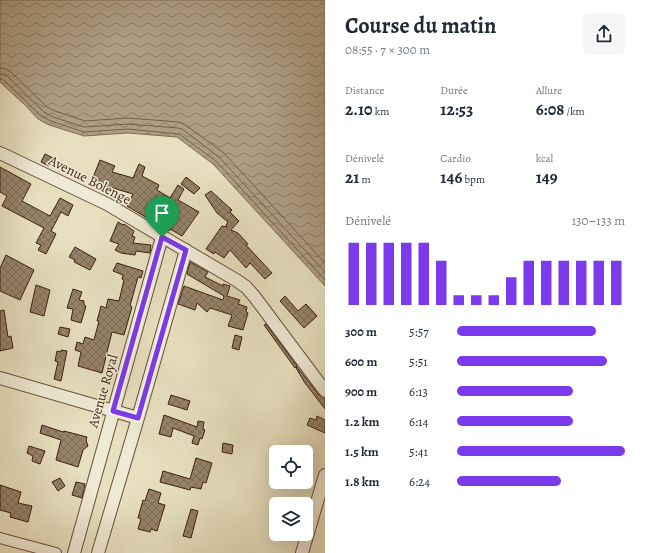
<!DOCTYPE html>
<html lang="fr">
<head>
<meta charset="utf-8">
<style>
  :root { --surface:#fff; --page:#f6f6f7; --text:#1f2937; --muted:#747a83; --accent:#7c3aed }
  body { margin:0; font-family:Alegreya,serif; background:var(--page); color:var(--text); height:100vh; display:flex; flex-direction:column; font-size:15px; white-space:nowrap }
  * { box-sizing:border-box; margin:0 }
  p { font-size:13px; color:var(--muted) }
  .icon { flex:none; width:22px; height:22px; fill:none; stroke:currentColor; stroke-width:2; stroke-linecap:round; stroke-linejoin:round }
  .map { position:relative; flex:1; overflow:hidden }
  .drawer { display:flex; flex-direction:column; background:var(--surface); width:320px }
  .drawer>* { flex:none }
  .fabs { position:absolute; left:269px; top:445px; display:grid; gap:8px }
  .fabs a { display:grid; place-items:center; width:44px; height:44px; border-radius:6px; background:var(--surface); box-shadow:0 4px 16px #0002; font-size:20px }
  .pin { position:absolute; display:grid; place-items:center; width:34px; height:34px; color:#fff; margin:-41px -17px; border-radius:50% 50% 50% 0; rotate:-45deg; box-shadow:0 0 4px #0007 }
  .pin .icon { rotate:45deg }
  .round { display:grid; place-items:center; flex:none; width:42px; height:42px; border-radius:6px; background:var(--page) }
  .summary { display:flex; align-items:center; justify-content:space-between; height:68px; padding:0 20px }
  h1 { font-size:22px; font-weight:600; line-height:30px }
  .metrics { display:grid; grid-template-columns:repeat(3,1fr); gap:6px; height:68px; padding:4px 20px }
  .metrics div { display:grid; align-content:center }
  .metrics b { font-size:17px; font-weight:600 }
  .metrics small { font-size:11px; font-weight:400 }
  .metrics p { font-size:11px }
  .chart { height:112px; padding:8px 20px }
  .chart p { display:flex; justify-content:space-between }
  .chart svg { width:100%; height:72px; margin-top:4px; stroke:var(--accent); stroke-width:6 }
  ul { padding:0 20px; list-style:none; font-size:13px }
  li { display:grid; grid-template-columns:64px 48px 1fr; align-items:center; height:30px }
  li i { height:10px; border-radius:5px; background:var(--accent) }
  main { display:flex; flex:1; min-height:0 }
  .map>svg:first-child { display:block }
</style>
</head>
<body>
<main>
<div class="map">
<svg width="325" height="553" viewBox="0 0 325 553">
  <defs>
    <pattern id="water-waves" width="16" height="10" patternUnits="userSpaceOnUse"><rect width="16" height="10" fill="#ad9e83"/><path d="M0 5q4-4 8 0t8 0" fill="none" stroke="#8e806a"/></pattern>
    <pattern id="building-cross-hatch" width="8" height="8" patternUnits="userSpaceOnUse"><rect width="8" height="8" fill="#95836a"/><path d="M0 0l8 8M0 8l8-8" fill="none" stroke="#7b6b56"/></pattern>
  </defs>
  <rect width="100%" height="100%" fill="#e7dfbf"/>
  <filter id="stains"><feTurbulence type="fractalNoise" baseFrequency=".005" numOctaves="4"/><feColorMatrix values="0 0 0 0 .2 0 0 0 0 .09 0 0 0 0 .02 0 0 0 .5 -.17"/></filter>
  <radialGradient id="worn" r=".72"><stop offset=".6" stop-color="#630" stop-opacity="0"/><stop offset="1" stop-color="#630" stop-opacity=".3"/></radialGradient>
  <!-- water -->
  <path fill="url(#water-waves)" stroke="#806b54" d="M0,0H325V286L213,164L177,137L128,133L84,136L49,125L38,119L25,105L0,82Z"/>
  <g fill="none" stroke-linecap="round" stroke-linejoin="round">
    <!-- shore -->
    <path stroke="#755e48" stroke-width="1" d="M0,68L6,69L11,72L47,107L55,111L85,121L128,118L179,122L184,124L224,153L325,263
      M0,74L7,76L44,112L53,117L84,127L128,124L178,128L182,129L219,157L325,272
      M0,79L4,80L41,116L51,121L84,132L128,129L179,134L216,161L325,280"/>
  </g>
  <!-- building -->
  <path fill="url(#building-cross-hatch)" stroke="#3d1f0e" d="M45,154L53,158L49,166L41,162Z
    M100,160L115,166L112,172L133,178L139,164L145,167L142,176L159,185L157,190L170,198L178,185L184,189L178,200L199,212L182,236L170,229L169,231L127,206L133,194L96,183L97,182L92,180Z
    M0,167L31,184L22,201L50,216L60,198L73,205L68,216L61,212L51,231L56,234L46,254L38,250L41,245L36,243L44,228L2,206L7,196L0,192Z
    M186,177L200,188L194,194L181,184Z
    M211,191L232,210L230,212L239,221L231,230L238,233L248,244L246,245L272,273L265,279L250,263L246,268L230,250L224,258L215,252L214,254L206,249L222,226L227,227L226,225L228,222L217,213L205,195Z
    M118,222L123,225L124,224L134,231L132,236L135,237L133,243L151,245L150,253L136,251L135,255L121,253L115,250L119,244L110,241Z
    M75,247L96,259L90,270L74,262L75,260L69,257Z
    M6,255L34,270L20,300L0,291V268Z
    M190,262L208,272L205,277L223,286V284L230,286L227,296L240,300L238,304L247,307L246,312L248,313L243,330L228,326L232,315L210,308L207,312L197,303L195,310L178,304L184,286L223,300L224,296L187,274Z
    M117,263L143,271L141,278L138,277L130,306L132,307L124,335L112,332L102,373L78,366L81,352L75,350L77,342L83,344L85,337L94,340L99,321H97L101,306L106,308L108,299L119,301L124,280L122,279L123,275L113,271Z
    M36,285L50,290L44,316L30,312Z
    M73,289L82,292L79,300L84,301V305L86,306L81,323L71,320L73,309L67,308Z
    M285,296L298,311L306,304L317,316L304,328L280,301Z
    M4,310L8,337L11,336L13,348L0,351V311Z
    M266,324L297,366L295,368L264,325Z
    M60,327L70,329L68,337L58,334Z
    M235,335L242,337L239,350L232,348Z
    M61,350L67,351L61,381L54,379L58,362L55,361L57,351L61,352Z
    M297,367L319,395L325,398V409L305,383L296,368Z
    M171,395L190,401L187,410L168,404Z
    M164,415L197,427L198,421L204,422L203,429L205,430L202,439L200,438L198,445L192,443L194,436L173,428L171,437L159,434Z
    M317,416L325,420V433L307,425L310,418L316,420Z
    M42,425L63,432L64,431L87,437L86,440L88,446L83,450L78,467L56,460L61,440L40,433Z
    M223,443L233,445L232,454L222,452Z
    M29,446L45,451L40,464L32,461L33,456L27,453Z
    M196,458L212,463L206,483L203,482L201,489L191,487L190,490L160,482L163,471L190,479Z
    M60,478L65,486L58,491L52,482Z
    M76,482L85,484L82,498L72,495Z
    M0,485L21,492L18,503L32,506L28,522L10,517L11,513L0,510Z
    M149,489L161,493L158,503L165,505L157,531L151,529L150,532L138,529L141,519L138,518L143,500L145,501Z
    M191,509L198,511L191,538L183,536Z"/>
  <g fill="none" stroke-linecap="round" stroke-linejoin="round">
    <!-- minor casing -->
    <g stroke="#684f3a" stroke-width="12">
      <path id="minor" d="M0,538L56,553"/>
    </g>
    <!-- tertiary casing -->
    <g stroke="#684f3a" stroke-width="14">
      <path id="tertiary" d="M0,153L107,204L236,280L246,287L254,296L325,391
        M0,378L138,418
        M74,553L162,237
        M98,553L138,418L186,250
        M302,553L325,475"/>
    </g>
    <!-- minor -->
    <use href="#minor" stroke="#efead5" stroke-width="10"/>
    <!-- tertiary -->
    <use href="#tertiary" stroke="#efead5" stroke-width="12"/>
  </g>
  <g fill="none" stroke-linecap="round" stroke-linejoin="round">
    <!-- route casing -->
    <g stroke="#fff" stroke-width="8">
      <path id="route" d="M162,237L186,250L138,418L113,411Z"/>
    </g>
    <!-- route -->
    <use href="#route" stroke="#7c3aed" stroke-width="5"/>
  </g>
  <g text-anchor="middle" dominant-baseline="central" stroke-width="3" stroke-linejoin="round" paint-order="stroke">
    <!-- street labels -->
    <g font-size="14" fill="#3d1f0e" stroke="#efead5">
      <text transform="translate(90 180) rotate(27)">Avenue Bolenge</text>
      <text transform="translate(103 391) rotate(-74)">Avenue Royal</text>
    </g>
  </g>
  <rect width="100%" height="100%" filter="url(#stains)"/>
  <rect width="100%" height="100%" fill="url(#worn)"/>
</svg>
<div class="fabs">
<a><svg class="icon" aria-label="locate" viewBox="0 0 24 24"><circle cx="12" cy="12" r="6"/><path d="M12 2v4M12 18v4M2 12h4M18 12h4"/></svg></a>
<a><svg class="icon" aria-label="layers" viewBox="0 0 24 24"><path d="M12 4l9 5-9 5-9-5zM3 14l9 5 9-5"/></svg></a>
</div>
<div class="pin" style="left:162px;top:237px;background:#1e9e55"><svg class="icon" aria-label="arrive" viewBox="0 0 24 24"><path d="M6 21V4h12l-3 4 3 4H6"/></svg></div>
</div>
<section class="drawer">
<div class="summary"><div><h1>Course du matin</h1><p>08:55 · 7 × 300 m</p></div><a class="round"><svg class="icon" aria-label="share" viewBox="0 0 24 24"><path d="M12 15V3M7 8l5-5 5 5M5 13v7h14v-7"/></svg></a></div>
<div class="metrics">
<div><p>Distance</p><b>2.10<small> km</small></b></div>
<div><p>Durée</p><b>12:53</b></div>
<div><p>Allure</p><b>6:08<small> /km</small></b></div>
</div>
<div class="metrics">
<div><p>Dénivelé</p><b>21<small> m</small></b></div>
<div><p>Cardio</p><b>146<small> bpm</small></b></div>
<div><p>kcal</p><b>149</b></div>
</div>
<div class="chart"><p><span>Dénivelé</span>130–133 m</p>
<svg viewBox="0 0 160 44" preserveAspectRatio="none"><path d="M5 44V6M15 44V6M25 44V6M35 44V6M45 44V6M55 44V17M65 44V38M75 44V38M85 44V38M95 44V27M105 44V17M115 44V17M125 44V17M135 44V17M145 44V17M155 44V17"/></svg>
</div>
<ul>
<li><b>300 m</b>5:57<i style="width:83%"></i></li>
<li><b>600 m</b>5:51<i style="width:89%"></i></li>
<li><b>900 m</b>6:13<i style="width:69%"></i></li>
<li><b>1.2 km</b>6:14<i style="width:69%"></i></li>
<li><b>1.5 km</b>5:41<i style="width:100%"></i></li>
<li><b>1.8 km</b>6:24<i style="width:62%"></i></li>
</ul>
</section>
</main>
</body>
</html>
